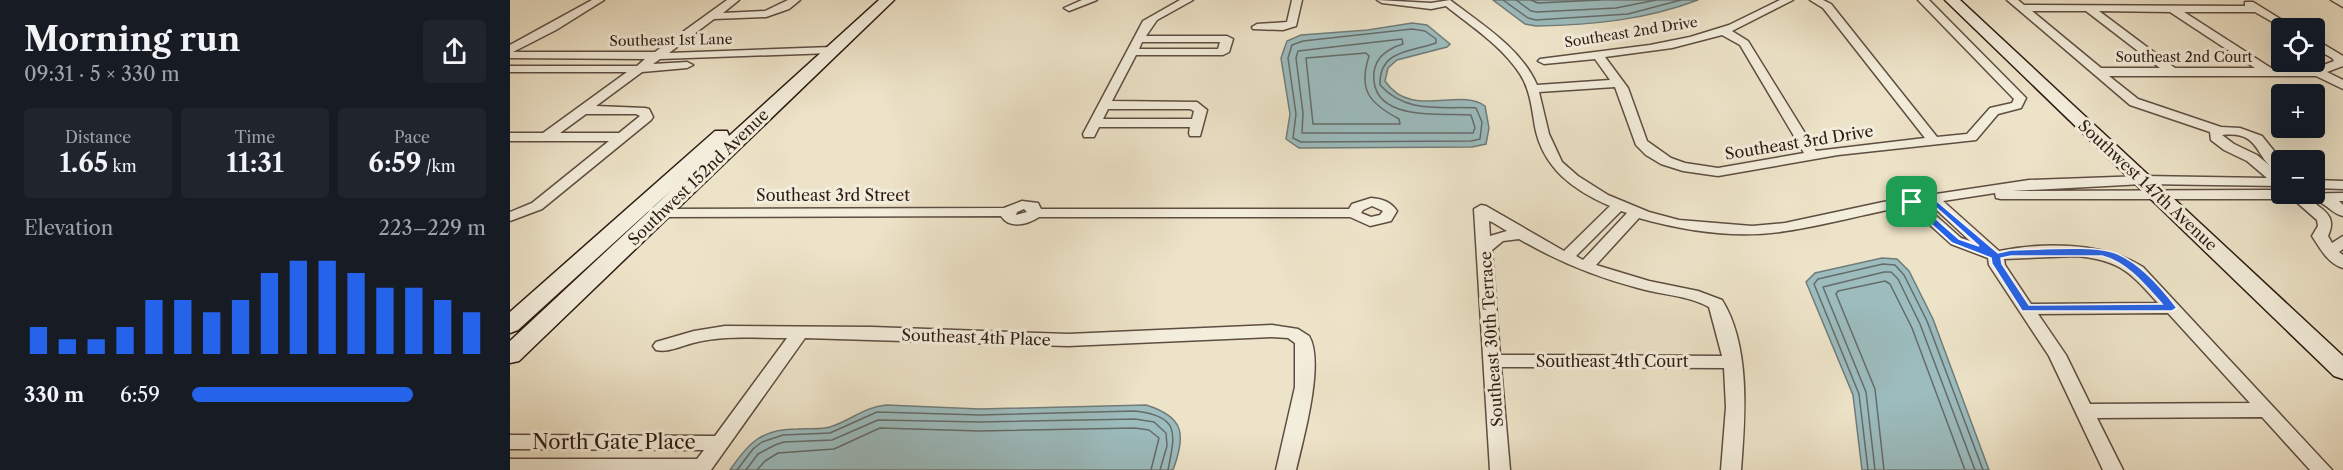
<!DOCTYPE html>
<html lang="en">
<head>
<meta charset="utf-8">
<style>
  :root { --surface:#171b24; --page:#20242c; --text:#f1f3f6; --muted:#9ea1a6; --accent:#2563eb }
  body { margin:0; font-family:"Libre Caslon Text",serif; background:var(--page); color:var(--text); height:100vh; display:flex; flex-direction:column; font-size:22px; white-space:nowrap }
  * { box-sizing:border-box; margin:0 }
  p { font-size:20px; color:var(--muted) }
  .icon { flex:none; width:33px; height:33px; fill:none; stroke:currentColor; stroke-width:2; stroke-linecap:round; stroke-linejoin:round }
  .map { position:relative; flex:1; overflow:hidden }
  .drawer { display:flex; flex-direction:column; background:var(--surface); width:510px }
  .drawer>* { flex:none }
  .tools { position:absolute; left:1761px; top:18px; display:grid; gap:12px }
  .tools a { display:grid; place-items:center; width:54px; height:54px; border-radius:6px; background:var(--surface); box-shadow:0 6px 24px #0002; font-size:30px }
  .pin { position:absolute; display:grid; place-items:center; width:51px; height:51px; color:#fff; margin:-26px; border-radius:12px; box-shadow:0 3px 9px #0006 }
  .round { display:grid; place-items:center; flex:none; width:63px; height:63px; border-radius:6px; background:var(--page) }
  .overview { display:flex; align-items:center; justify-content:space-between; height:102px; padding:0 24px }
  h1 { font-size:33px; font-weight:800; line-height:45px }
  .figures { display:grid; grid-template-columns:repeat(3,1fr); gap:9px; height:102px; padding:6px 24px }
  .figures div { display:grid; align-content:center; border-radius:6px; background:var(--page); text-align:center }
  .figures b { font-size:26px; font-weight:800 }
  .figures small { font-size:16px; font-weight:400 }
  .figures p { font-size:16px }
  .chart { height:168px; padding:12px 24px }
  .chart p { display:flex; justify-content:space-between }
  .chart svg { width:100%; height:108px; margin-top:6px; stroke:var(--accent); stroke-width:6 }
  ul { padding:0 24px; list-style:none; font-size:20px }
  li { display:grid; grid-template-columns:96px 72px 1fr; align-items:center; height:45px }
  li i { height:15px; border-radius:8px; background:var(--accent) }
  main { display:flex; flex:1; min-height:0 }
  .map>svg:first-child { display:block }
</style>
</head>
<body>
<main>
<section class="drawer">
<div class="overview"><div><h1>Morning run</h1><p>09:31 · 5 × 330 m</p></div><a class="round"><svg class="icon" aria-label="share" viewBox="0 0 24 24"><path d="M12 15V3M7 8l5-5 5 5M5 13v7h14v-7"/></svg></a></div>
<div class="figures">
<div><p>Distance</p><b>1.65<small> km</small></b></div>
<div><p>Time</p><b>11:31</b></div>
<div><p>Pace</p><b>6:59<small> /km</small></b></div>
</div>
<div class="chart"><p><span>Elevation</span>223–229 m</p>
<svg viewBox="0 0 160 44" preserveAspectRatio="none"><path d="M5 44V33M15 44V38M25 44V38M35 44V33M45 44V22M55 44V22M65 44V27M75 44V22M85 44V11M95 44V6M105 44V6M115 44V11M125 44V17M135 44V17M145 44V22M155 44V27"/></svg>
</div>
<ul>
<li><b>330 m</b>6:59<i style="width:75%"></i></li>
</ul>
</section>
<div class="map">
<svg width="1833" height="470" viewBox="0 0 1833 470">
  <rect width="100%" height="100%" fill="#ede3c8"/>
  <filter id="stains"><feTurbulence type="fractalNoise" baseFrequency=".00333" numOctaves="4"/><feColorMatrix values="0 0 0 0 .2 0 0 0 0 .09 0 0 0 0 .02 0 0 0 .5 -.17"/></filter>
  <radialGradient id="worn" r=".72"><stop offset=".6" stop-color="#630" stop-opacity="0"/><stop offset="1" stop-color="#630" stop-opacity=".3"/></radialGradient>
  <!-- water -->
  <path fill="#9cbcbe" stroke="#707c7a" stroke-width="1.5" d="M983,0H1188C1135,20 1082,25 1026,26L1015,24Z
    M902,23L917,25L940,44L937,47L887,60L878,68L875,81C901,120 949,87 975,106L979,128L976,144L962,147L789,148L776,139L780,114L771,58L777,41L791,35L858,30Z
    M1372,258L1387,259L1399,271L1423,319L1479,470H1352L1343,395L1296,282L1305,273Z
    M376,405L470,409L636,405C675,417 676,435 663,470H220C239,442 252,429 287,429C298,428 310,430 320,427C340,421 354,407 376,405Z"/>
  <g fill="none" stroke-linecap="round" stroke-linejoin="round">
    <!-- shore -->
    <path stroke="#656c6a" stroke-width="1.5" d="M993,0L1018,18L1026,20L1118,14L1171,0
      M1006,0L1021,11L1027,12L1106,8L1146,0
      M1021,0L1028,3L1090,0
      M902,29L915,31L926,39V43C900,52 869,50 870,85C896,114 931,106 966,108L972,122L970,139L961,141L791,142L783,138L786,114L778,58L782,45L793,41Z
      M892,39L893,44C880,48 866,56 864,72C859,122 928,113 961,115L965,128L963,133H792L793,113L786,58L788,51Z
      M856,53L859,56C848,90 859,103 889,119L890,124H803L796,58Z
      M227,470L243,449L252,442L273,435L320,433L367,412L470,415L625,411C671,416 665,434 658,470
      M236,470L248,454L265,445L274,442L322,440L368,420L470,422L625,419L644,422L656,433L657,446L650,470
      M247,470L255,461L268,453L324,449L370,428L470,431L625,428L639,430L649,438L641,470
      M1358,470L1349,394L1304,284L1308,279L1373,264L1385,265L1394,275L1417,321L1473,470
      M1365,470L1356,392L1313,287L1374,272H1381L1388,279L1410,324L1465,470
      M1374,470L1365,389L1326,294L1328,291L1375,281L1380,284L1402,328L1455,470"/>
    <!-- street casing -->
    <g stroke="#5e4d42" stroke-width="3">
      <path id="street" d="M82,0H94L46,30L3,52H145L217,0H229L213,13L255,11L278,0H290L279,9L256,17L204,19L159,53L322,47L328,50L322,53L150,59L143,64L177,62L183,65L177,68L132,72L86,106L135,108L139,109L143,117L141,120L32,209L0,221V212L22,203L99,141H0V133H33L117,72H0V66H127L135,59L0,58V45ZM76,114H126L130,116L109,133H50Z
        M572,0H587L559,11L554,8Z
        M670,0H683L647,20L636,36H717L723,39L719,52L713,55H626L602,101L687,102L697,110L690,136H680L679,133L680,127H589L584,137H574L573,134L633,21ZM632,42H710L708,49H629ZM598,109H680L684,111L682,119H593Z
        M782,0H792L786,26L773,30L743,29L742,27L747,24L777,22Z
        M867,0L921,3L940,0C971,24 1011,48 1027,85L1100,80L1085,59L1034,64L1028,61L1030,59L1140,45L1180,37L1219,25L1270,0H1283L1222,31L1238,41L1306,151L1415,138L1313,8L1300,0H1313L1321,4L1427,137L1457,134L1480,108L1502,103L1504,99L1408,0H1419L1516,98L1511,108L1488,114L1466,140L1328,155L1208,176L1173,171L1151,164L1136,155L1126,145L1105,87L1029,92L1039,134L1052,162L1068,176L1098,195L1139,212L1169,220L1242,226L1275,223L1373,202L1519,180L1633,176L1757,178L1737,161L1714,150L1701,140L1700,132L1620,105L1497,0H1508L1514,5L1735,6V2H1743L1785,28H1773L1745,12H1674L1761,68H1806L1824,61L1822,58L1804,48V40L1808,41L1833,56V66L1817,72L1833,80V89L1806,76H1599L1628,99L1711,127L1730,128L1752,136L1772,161V172C1743,164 1755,130 1712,135L1724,144L1747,155L1772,176V186L1633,184L1502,191L1755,190H1772V194L1833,193V201H1829L1833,205V216C1820,213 1816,201 1801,200C1815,212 1827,216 1818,236L1822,243L1833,236V249L1829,252L1833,255V268C1818,264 1810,248 1802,236L1808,226L1807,220L1783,199H1491L1486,198L1485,193L1433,201L1489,251C1534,242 1593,242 1633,267L1822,470H1800L1752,417L1587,418L1613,470H1593L1539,356L1479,265L1478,258L1441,244L1399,206C1357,213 1317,225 1276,231C1227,239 1175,231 1129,218L1086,265L1139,281L1188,291L1212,300C1241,346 1235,418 1231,470H1211L1216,407L1214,368L991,367L1000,470H980L964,209L971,205L976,206L1054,251L1100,206C1063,190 1033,168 1025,127C1022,109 1020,89 1010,74C992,46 962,27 936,6L921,9L872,3ZM1522,11H1576L1650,68H1591ZM1589,11L1660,12L1745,68H1665ZM1212,35L1230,45L1294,153L1208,168L1175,163L1161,158L1137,141L1118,88L1095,57L1162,48ZM1419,203L1460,241L1451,238L1413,204ZM1111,211L1117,213L1073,260L1066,256ZM979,221L982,222L997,231L980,236ZM1009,239C1047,261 1086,277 1128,288C1151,295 1177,295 1199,307L1212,356L990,355L982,250L993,241ZM1566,256C1610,260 1620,272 1648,303L1521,304L1495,265L1494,259ZM1658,313L1740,403L1580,404L1556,355L1528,314Z
        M1821,0H1833V7Z
        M1804,180L1833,181V189L1804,188Z
        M861,198C872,199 880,201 887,211L881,221L860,226L840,217H529C517,225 499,229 491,216L149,217L142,213L149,209L494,208L512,201L528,203L531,209H839L842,204ZM862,206L873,211L870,215L861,217L851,213L853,210ZM514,209L517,212L506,215L507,212Z
        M762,325L788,329L799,336C815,362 793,440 786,470H766L785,387V343L778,338L762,337L558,346L295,338L201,470H0V459H187L194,450L0,449V435L205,436L277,338C246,338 214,335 183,343C171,346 158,353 146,350L143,346L146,342L184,331L215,326L362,327L558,334Z"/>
    </g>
    <!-- secondary casing -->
    <g stroke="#2e1b15" stroke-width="3">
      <path id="secondary" d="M369,0H384L9,361L0,363V341L164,188L8,330L0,333V312L205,131H217L219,136Z
        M1435,0H1450L1833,356V379L1824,376Z"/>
    </g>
    <!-- street -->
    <use href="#street" fill="#f3eddb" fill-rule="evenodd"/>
    <!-- secondary -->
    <use href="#secondary" fill="#f3eddb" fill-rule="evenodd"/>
  </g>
  <!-- route -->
  <path fill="#2563eb" stroke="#fff" stroke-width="1.5" fill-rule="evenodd" d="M1422,197L1488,253L1501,250C1528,250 1585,244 1608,254C1631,264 1652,288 1667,308L1662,311H1512L1482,264L1481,258L1442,243L1397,202ZM1420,202L1469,246L1449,239L1409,204ZM1501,256H1592C1618,263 1635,285 1652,304L1519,305L1492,264L1491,258Z"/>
  <g text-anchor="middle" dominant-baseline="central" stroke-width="6" stroke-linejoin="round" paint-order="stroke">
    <!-- far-street labels -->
    <g font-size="14" fill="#2e1b15" stroke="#f3eddb">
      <text transform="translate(1121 32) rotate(-9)">Southeast 2nd Drive</text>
      <text transform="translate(161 40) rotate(-1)">Southeast 1st Lane</text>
      <text x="1674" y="57">Southeast 2nd Court</text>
    </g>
    <!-- street labels -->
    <g font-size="16" fill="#2e1b15" stroke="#f3eddb">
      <text transform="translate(1289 142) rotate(-9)">Southeast 3rd Drive</text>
      <text transform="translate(188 177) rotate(-44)">Southwest 152nd Avenue</text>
      <text transform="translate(1638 185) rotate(43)">Southwest 147th Avenue</text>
      <text x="323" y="195">Southeast 3rd Street</text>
      <text transform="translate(466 337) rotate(2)">Southeast 4th Place</text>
      <text transform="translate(981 339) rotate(-94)">Southeast 30th Terrace</text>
      <text x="1102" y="361">Southeast 4th Court</text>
    </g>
    <!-- near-street labels -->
    <g font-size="20" fill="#2e1b15" stroke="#f3eddb">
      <text x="104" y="442">North Gate Place</text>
    </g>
  </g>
  <rect width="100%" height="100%" filter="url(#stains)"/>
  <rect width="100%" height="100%" fill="url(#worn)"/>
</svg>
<div class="tools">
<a><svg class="icon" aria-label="locate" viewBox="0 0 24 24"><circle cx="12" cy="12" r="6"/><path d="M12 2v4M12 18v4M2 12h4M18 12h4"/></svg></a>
<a>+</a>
<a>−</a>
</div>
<div class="pin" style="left:1402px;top:202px;background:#1e9e55"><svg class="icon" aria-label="arrive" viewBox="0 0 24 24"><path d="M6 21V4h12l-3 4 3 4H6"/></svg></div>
</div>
</main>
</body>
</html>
